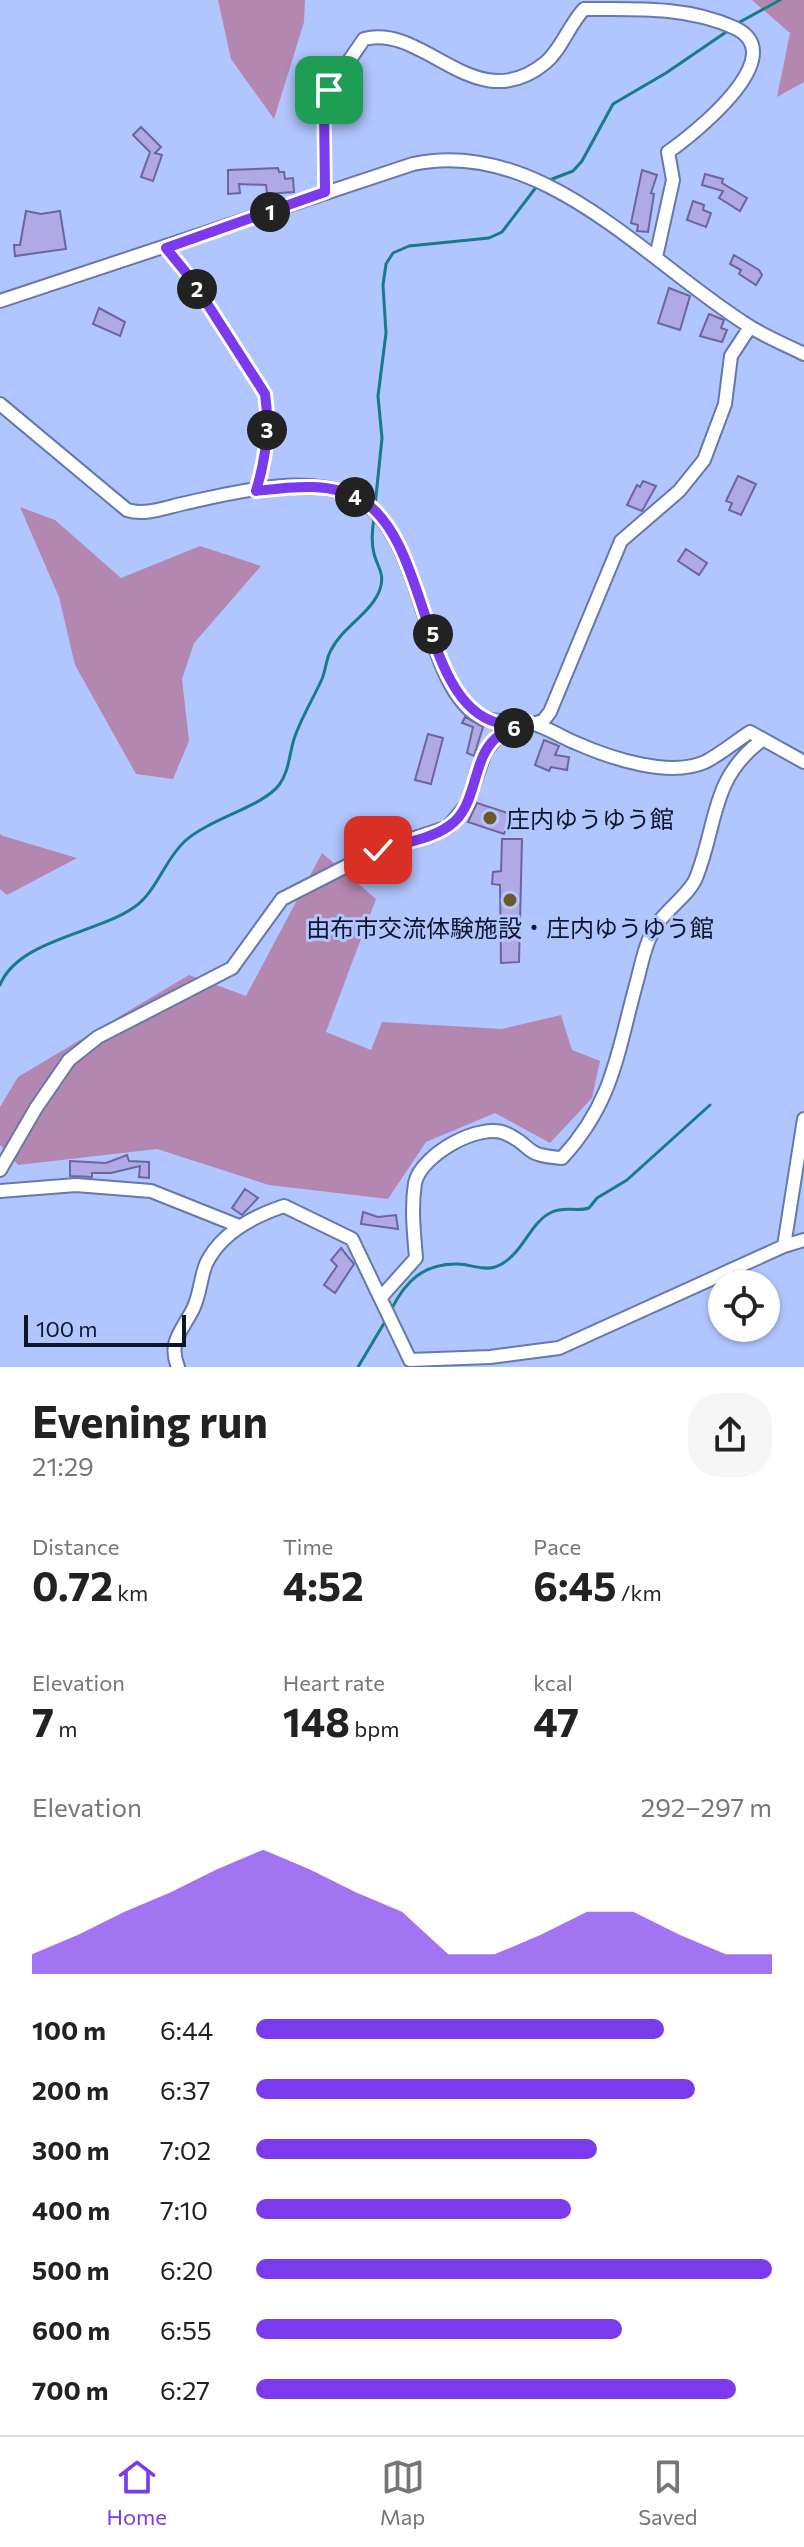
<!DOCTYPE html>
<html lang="en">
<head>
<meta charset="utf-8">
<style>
  :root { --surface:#fff; --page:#f6f6f6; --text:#222; --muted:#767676; --line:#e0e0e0; --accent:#7c3aed }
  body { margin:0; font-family:Commissioner,"Noto Sans JP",sans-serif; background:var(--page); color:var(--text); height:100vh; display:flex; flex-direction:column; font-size:30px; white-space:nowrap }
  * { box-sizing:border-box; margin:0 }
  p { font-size:26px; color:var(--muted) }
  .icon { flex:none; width:44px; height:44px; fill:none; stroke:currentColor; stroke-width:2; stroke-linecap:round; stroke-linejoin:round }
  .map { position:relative; height:1367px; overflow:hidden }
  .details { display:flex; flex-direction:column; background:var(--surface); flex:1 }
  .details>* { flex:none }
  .buttons { position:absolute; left:708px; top:1270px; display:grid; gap:16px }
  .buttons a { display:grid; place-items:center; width:72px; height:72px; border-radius:50%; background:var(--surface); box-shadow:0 2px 6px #0004; font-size:40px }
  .scale { position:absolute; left:24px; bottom:20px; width:162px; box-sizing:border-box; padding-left:8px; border:4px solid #10162a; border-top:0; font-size:22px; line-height:28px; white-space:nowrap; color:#10162a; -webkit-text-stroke:6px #b1c5fe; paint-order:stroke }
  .pin { position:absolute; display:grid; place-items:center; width:68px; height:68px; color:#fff; margin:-34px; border-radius:16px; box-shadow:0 4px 12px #0006 }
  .km { position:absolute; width:40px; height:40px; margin:-20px; border-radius:50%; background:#222; color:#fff; font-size:22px; line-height:40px; text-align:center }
  .round { display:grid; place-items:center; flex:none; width:84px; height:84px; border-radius:32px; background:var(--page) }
  .head { display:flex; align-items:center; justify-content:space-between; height:136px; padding:0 32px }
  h1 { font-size:44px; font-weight:700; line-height:60px }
  .stats { display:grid; grid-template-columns:repeat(3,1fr); gap:12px; height:136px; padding:8px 32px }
  .stats div { display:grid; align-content:center }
  .stats b { font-size:40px; font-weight:700 }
  .stats small { font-size:22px; font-weight:400 }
  .stats p { font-size:22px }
  .chart { height:224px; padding:16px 32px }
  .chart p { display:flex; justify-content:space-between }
  .chart svg { width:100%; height:144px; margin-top:8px; fill:var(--accent); opacity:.7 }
  ul { padding:0 32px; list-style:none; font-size:26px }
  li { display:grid; grid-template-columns:128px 96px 1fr; align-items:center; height:60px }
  li i { height:20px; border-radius:10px; background:var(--accent) }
  .dock { display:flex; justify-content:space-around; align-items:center; height:112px; border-top:2px solid var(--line); background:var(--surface); font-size:22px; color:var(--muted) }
  .dock a { display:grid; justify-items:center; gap:4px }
  .dock .active { color:var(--accent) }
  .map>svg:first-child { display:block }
</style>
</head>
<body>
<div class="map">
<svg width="804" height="1367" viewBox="0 0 804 1367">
  <rect width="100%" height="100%" fill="#b1c5fe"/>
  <!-- green -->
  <path fill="#b487b0" d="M218,0H305L304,22L274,119L231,59Z
    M752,0H804V82L777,97L790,33Z
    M20,507L55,520L121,578L200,546L261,566L194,643L182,679L189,741L173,779L136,774L75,665L59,597Z
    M0,834L3,836L77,858L7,895L0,889Z
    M322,853L376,899L326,1032L371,1050L382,1022L502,1029L561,1015L572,1050L600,1061L592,1098L550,1143L495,1113L426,1142L388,1199L269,1185L157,1149L18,1165L0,1145V1107L18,1077L189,975L246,996Z"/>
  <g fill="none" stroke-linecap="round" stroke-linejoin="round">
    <!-- stream -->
    <path stroke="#187b89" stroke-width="3" d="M738,23L780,0
      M547,181L573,171L582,161L613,104L666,73L729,30
      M375,506L382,438L378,396L386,333L383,285L386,264L393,253L409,246L489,238L502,232L537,186
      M0,985C18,940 95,934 133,908C157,892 164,860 185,841C211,818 262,807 279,785C289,772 289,755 294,739C301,718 313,699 322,679C326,669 326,659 331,650C343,626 372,613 380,589C385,574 378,568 374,554C371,542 372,530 374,518
      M391,1310C405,1282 423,1263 458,1264C470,1264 483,1271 495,1267C523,1257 528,1223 552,1212C564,1206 577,1212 589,1208L597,1198L627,1180L710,1105
      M358,1367L386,1320"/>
  </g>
  <!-- building -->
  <path fill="#b0a9e6" stroke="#6d659b" stroke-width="2" d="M141,127L161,147L155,153L162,155L153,181L141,177L150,152L133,135Z
    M278,168L279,172H284L285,179L293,178L294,192L267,194L266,185L239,184L240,193L228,194V170Z
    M642,170L657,175L651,193L654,194L648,232L637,231L638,225L631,223Z
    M705,174L723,179L722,183L747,198L740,211L719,198L723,191L702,185Z
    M693,201L704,205L703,210L711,213L706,227L687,220Z
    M26,211L41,214L60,211L66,249L15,256L14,245H20Z
    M734,255L759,270L762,275L756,285L739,274L741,270L730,264Z
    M669,288L690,296L680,330L658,323Z
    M99,308L125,322L120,336L93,324Z
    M709,314L724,320L721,328L727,330L722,342L700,336Z
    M738,476L756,484L741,515L729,510L732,503L726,501Z
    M643,481L656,486L642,511L627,505L637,485L640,487Z
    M686,549L707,563L699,575L678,561Z
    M465,717L483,727L474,756L467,753L473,727L462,723Z
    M428,734L443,738L431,784L415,780Z
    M544,740L559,746L555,755L569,757L567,770L551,767L549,771L535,765Z
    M477,803L511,814L504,834L468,822Z
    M502,839H522L519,962L501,963L500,885L492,884L493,872L501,871Z
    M127,1155L129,1161L149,1162V1178L139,1177L140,1166L111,1173H92V1177L70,1176V1161L106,1163Z
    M245,1189L258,1198L242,1215L232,1208Z
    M363,1212L378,1217L396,1215L398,1229L361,1224Z
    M341,1248L354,1264L335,1293L324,1285L337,1266L331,1260Z"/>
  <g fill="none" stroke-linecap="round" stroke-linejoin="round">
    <!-- minor casing -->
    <g stroke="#6678ac" stroke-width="16">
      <path id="minor" d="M325,192L324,106L329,90L364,39C425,23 475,120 545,63C561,50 569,25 584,9C633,9 688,6 735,28C794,56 691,136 668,152L673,180L656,257
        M0,301L413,164C542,136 650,265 749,326C766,337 786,345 804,354
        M0,404L127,510C146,516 166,507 186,503C235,492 305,474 353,496C423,528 420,664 469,709C488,726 505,719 526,722C542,724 561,737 576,743C610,758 669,778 705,762C721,754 736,741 750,732L804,762
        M533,724L543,721L550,712L621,541L679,491L704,460L725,404L731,356L750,327
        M0,1170L36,1108L69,1060L98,1037L232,968L282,899L378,850L448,827L467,804L485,752L498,736L522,725
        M0,1191L76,1185L151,1191L239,1226
        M784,1246L804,1119
        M382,1296L416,1258C414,1233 411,1208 415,1183C421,1155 480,1121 507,1134C535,1147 521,1155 562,1158C614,1101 617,1053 637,981C641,966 644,949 651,935C661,912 688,897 696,878C718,823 710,779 762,740
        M178,1367C168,1343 181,1332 192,1311C200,1297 200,1279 206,1264C220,1234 254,1216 284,1206L352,1239L410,1360L490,1357L559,1348L784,1246L804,1240"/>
    </g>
    <!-- path -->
    <path stroke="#7b8ab7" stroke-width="2" stroke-dasharray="4 4" stroke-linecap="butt" d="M172,255L265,394L268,416L261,475"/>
    <!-- minor -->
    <use href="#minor" stroke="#fff" stroke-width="12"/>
  </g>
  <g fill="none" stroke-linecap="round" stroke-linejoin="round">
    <!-- route casing -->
    <g stroke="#fff" stroke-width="16">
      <path id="route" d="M329,90L324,106L325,192L166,248L192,280L265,394C270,427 266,459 256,491C291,487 332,481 363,501C430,544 421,703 498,723C507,725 519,722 528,722C519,726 508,730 500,735C470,755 480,805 449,826C429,840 401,843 378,850"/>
    </g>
    <!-- route -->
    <use href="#route" stroke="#7c3aed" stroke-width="10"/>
  </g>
  <!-- markers -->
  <g fill="#6b5927" stroke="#b1c5fe" stroke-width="3">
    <circle cx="490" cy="818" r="8"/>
    <circle cx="510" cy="900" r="8"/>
  </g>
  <g text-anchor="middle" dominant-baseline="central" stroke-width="6" stroke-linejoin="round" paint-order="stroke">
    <!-- poi labels -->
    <g font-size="24" fill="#10162a" stroke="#b1c5fe" text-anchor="start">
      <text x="506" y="818">庄内ゆうゆう館</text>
      <text x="510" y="927" text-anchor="middle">由布市交流体験施設・庄内ゆうゆう館</text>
    </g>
  </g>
</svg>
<div class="buttons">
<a><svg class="icon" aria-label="locate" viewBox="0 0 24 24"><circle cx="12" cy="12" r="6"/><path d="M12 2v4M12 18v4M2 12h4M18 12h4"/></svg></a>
</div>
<div class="scale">100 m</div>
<div class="pin" style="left:329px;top:90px;background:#1e9e55"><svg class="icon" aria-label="arrive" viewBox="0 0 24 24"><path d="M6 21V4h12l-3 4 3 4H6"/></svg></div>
<div class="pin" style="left:378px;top:850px;background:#d93025"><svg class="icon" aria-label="check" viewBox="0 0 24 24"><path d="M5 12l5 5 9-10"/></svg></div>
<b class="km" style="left:270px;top:212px">1</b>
<b class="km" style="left:197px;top:289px">2</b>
<b class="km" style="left:267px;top:430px">3</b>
<b class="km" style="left:355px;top:497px">4</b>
<b class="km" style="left:433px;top:634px">5</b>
<b class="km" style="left:514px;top:728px">6</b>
</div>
<section class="details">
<div class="head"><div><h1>Evening run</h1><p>21:29</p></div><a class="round"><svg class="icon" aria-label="share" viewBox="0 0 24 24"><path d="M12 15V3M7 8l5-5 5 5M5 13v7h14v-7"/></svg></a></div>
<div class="stats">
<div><p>Distance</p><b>0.72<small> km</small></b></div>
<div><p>Time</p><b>4:52</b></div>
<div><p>Pace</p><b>6:45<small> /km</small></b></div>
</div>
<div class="stats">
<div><p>Elevation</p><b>7<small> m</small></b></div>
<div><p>Heart rate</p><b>148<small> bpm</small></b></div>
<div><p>kcal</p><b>47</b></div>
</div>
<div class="chart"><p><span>Elevation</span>292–297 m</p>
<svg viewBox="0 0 160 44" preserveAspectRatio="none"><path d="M0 44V38L10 32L20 25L30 19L40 12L50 6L60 12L70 19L80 25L90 38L100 38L110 32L120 25L130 25L140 32L150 38L160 38V44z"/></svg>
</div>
<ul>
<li><b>100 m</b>6:44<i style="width:79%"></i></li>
<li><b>200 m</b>6:37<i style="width:85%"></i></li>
<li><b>300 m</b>7:02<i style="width:66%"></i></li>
<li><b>400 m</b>7:10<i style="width:61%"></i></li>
<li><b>500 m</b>6:20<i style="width:100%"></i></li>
<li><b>600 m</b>6:55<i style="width:71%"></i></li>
<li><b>700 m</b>6:27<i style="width:93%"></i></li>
</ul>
</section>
<nav class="dock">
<a class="active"><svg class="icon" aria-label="home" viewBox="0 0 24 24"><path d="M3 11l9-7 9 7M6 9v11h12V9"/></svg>Home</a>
<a><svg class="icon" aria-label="map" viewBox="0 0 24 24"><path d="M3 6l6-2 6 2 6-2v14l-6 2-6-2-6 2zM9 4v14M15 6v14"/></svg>Map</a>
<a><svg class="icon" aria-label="saved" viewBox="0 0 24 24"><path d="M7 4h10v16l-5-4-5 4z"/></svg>Saved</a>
</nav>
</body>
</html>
